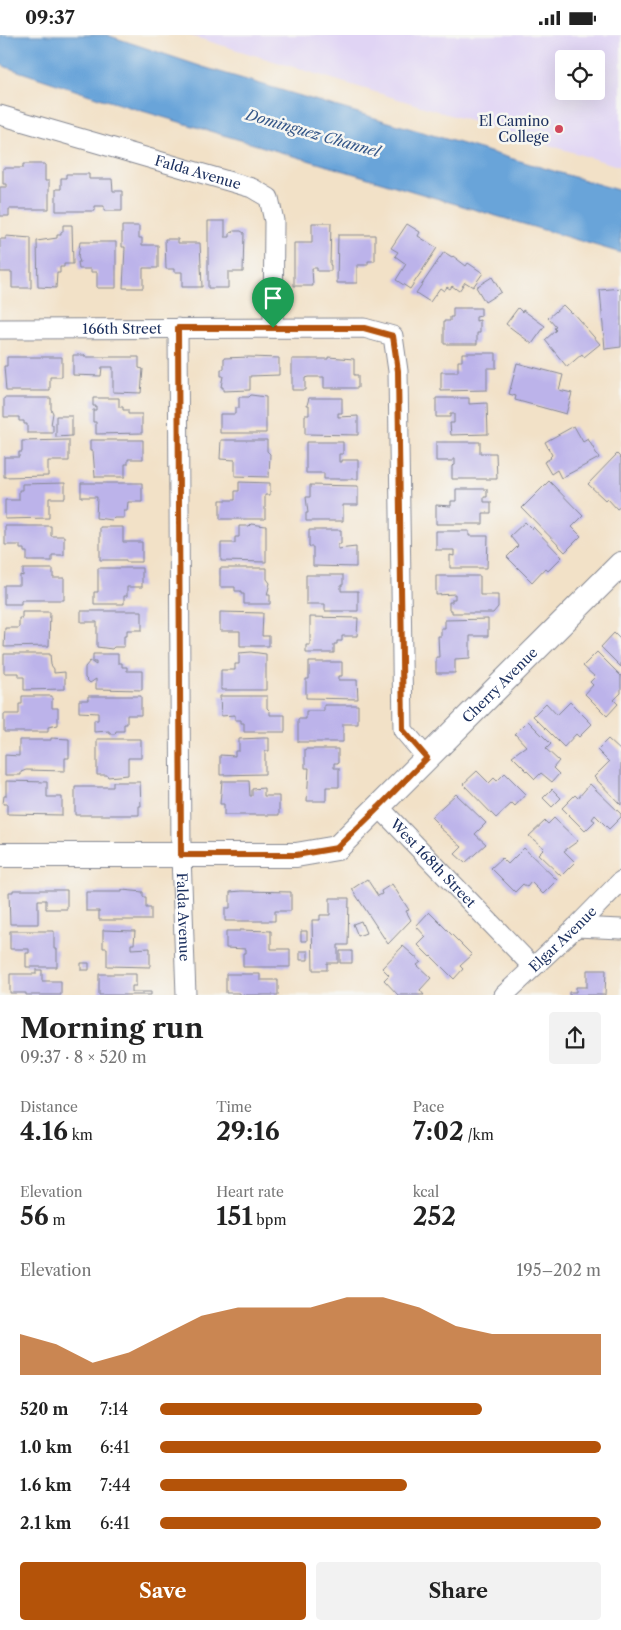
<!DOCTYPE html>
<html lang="en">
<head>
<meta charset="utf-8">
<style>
  :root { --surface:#fff; --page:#f2f2f2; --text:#222; --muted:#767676; --accent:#b45309 }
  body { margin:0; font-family:"Libre Caslon Text",serif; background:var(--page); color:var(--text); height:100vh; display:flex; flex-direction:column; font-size:19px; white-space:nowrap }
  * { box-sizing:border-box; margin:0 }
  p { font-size:16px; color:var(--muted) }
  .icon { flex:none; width:28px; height:28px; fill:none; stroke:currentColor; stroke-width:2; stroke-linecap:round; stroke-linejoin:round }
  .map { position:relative; height:960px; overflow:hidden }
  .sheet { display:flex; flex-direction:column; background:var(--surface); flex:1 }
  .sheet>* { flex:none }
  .buttons { position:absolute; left:555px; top:15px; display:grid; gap:10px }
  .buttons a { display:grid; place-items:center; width:50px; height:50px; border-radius:5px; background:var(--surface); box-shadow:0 5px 20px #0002; font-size:25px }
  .pin { position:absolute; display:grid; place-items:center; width:42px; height:42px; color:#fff; margin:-51px -21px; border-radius:50% 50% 50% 0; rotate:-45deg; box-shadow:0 0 5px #0007 }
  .pin .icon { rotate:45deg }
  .round { display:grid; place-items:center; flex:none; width:52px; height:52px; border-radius:5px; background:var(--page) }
  .summary { display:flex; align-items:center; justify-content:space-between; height:85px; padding:0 20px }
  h1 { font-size:28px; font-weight:700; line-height:38px }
  .stats { display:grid; grid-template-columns:repeat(3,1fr); gap:8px; height:85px; padding:5px 20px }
  .stats div { display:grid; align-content:center }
  .stats b { font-size:25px; font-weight:700 }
  .stats small { font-size:14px; font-weight:400 }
  .stats p { font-size:14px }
  .chart { height:140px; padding:10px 20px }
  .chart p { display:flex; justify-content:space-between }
  .chart svg { width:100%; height:90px; margin-top:5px; fill:var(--accent); opacity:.7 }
  .action { display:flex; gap:10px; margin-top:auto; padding:10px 20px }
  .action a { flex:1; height:58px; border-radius:5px; background:var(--accent); color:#fff; font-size:20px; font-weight:700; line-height:58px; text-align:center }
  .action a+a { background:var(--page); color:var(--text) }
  ul { padding:0 20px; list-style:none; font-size:16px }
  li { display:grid; grid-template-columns:80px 60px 1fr; align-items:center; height:38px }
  li i { height:12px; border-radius:6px; background:var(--accent) }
  .status { display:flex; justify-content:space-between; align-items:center; height:35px; padding:0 25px; background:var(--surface); direction:ltr }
  .status svg { height:14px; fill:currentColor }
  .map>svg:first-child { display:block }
</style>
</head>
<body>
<div class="status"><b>09:37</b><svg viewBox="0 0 49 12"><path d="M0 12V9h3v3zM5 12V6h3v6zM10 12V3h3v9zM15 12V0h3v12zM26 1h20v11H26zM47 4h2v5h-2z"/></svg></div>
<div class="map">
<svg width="621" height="960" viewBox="0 0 621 960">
  <rect width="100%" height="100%" fill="#f6f6f2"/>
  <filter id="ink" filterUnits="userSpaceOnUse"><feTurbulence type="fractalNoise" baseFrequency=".02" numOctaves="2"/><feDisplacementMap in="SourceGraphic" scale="10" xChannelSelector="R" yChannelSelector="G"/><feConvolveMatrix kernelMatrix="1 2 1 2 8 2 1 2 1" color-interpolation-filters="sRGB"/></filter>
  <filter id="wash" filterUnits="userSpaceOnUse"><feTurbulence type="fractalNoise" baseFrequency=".0096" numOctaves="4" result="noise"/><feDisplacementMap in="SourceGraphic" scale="20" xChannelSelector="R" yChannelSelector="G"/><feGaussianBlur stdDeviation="1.12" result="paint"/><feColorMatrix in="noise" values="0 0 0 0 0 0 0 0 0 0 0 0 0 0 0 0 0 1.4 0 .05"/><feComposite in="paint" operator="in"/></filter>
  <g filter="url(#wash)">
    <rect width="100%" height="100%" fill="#f2e1c7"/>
    <!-- built -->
    <path fill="#e0d4f4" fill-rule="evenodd" d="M188,0H621V132ZM564,24H596V56H564Z"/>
    <!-- water -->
    <path fill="#69a4d9" stroke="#426a9c" d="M0,0H107L203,32L621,156V218L102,64L6,32L0,29Z"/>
    <g id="blocks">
      <!-- building -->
      <path fill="#bcb3ea" d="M23,129H45V146H49V174H9V181H0V152H7V149H3V133H23Z
        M66,139H89V144H112L113,156H122V176H104V171H95V176H56V154H61V143H66Z
        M208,186H225V202H230V198L234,196H241L244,198L243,237H228V253H208Z
        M312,188H331L330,230H331V236H317V233H312L313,251H294V208H312Z
        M407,189L420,197L418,201L437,213L410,254L396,245L406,229L395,221L398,217L391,213Z
        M63,190H72L73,229H64V232H60V238H57L56,253L38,252L37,206L57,203V200H61V197H63Z
        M122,191H139V203H142V210H158V233H143V253H123L125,212H122Z
        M338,200H375V226H368V230H357V248H337Z
        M6,201L31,203V253H12V237H0V204H6Z
        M165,204H178V208H200L202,252H182V237H174V234H166Z
        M80,207H116V253H97V237H91V234H79L78,227H80L78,222Z
        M444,217L452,222L453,221L466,231L468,228L483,238L473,252L465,247L459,256L452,251L450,254L447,252L444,256L440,253L430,267L416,258Z
        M492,242L501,257L485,267L476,252Z
        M621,253V312L605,314L600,255Z
        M563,270L571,278L572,277L600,309L584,322L582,319L567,332L545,305L556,295L554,293L556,292L548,283Z
        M453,273H481V281L476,282V286L480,285V298H477V309H444V286H450V282H453Z
        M518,273L522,277L523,275L545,291L532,309L506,289Z
        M462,318H496V333H487V355L441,356V337H458V326H462Z
        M73,320H85V322H139V333L143,334L141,358L113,357V332H102L101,341L73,340Z
        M7,322H62V342H50V356H6L4,331H7Z
        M249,322L279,323V340L250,341V355L223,356V352H221L223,341H221V334H224V323Z
        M328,322L354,324V340H358V353H324V342H308L305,343V355H292V324H328Z
        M517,328L563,340L559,355L572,358L566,379L515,365L516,361L509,359Z
        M251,360L266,362V398H220V379H235V373H239V362H249Z
        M4,363H51V374L53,378L51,390H53V398H27V389H24V386H19V382H4Z
        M93,363H119V372H123V375H128V379H142V398L96,399V387H93V375H96V371H93Z
        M309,363H342V378H338V382L358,381V400L305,399V380H309V370H307Z
        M436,363H469V369L487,368L488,399L451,400L450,388H454V379H450V382H436Z
        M56,381H72V401L56,402Z
        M574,391L583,407L588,404L599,423L561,443L557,435L551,439L544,427L551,423L550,422L552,420L545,407Z
        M69,405V426H48V441L4,442V422H19V417H22V406Z
        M90,405H143V424H128V429H125V442H95L93,416H90Z
        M221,405H267V416L270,419L269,442L235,441V425L220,424Z
        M306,407H343V419H339V427H342V425H358V444H324V438H306Z
        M436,407H480V418H496L497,444H452V431L455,430V424H453V426H436Z
        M617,419L621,423V471L617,474L607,463L605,465L588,449Z
        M549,446L583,481L572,492L581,501L565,517L522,473Z
        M239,447L270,448V460H265V484H220V465H235V456H239Z
        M65,448V463H49V483L5,484V465H19V455H22V449Z
        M81,448H142V467H128L127,476H124V483H114L112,485L96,483L97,462H81Z
        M310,450L358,451V470H343V486H306V478H308L306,462H310Z
        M456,454H487V462H484V467H491V478H483V489H436V470L451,471V466H456Z
        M525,487L532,494L533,492L562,522L548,536L545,533L532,547L507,522L518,511L510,501Z
        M251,489L266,491V527L221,526V508H235V502H239V491H249Z
        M5,491H51V501H64V520H52V526H27V517H24V514H20V510H5Z
        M100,492H123V507H142V527H126V525H100Z
        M309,495H341V509H338V514L356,512V532L313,531V512H309Z
        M436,496H469V501H488L487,533H450V520L454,521V515H436Z
        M98,533H142V552H127V561H124V569H94V557H98Z
        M220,533H267V544L270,548L267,560H270V569H244V559H241V556H235V552H220Z
        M23,534H53V543H64V565H21V569H4V550H20V540L23,541Z
        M306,540H343V550H341V556H358V576H325V569H306Z
        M436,541H480V560H498V572L493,578H452V575H449V567H452V564H455V559L436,560Z
        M81,576H142V595H127V601H124V612H114L112,614L97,612V587H81Z
        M22,577H50L49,611L4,612L5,593H19V583H22Z
        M220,577L263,578L262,601H269V611H240V596H220Z
        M310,582L358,583L357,601H342V606H337V609H334V618H306V610H310Z
        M488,584V601H470V623L455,624V638H436V622H439L438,601H441V593H445V585Z
        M614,598L621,605V632L601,612Z
        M251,617L266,619V655H221V635H235V629H239V618Z
        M597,617L621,641V658L614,665L618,669L607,681L585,659L593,650L590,647L595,642L583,631Z
        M4,619H50L51,630L54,634V638L65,637V654L24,655V642H19V638H4Z
        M93,619H118V628H122V632H127V636H142V655L96,654V644L90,648L85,643V632L90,626L96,630V627H93Z
        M309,627H342V641H338V645H357L358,664L306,663V644H309Z
        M22,661H52V673H58V690L48,692V697H4V679H19V669H22Z
        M88,661H141V680H127V689H124V696H116L115,699H110L109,696L94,697V685H98V678L79,677V665H88Z
        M220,661H267V673L270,676V680H285V697H244V688H241V685H235V680L221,681Z
        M570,667L592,689L579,702L576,699L564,712L533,681L546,668L557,680Z
        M324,670H358V689H343V707H298V684H306V676H324Z
        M528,686L551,709L546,714L559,726L553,733L559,739L552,747L541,738L535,744L512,721L526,711L515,699Z
        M51,703L69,704V723H65V736L26,735L21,737V740H5V720L19,721V705H51Z
        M263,703H269V716H265V739L220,740V720L235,721V716H239V704Z
        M97,704H141V723H128V740L108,742L107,740H97Z
        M608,704L621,716V770L594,742L609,727L597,715Z
        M305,714H338V728H334V733H339V752H326V766H307L309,733H305Z
        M477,736L489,748L494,743L497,746L505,738L526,759L515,771L512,768L496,783L463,749Z
        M6,746L47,747V762H62V780L7,779V769H3L4,761H6Z
        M222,746H249L250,761H252V754L264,753V761H279V780H224V769H220Z
        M113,747H140L141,771H139V780H75V752H113Z
        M590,749L621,779V782L609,794L595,780L592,784L595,786L585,796L562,773L575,760L578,763Z
        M552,754L561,763L552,772L543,763Z
        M456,759L486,788L475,799L486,809L465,828L455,819L462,812L439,792L440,791L431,782Z
        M554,783L578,806L564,816L575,827L561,841L538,819L544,813L529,801L545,786L548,789Z
        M524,813L557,845L543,859L531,847L527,852L523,849L515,857L491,833L502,823L508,829Z
        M367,844L378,861L382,859L381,856L392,849L409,875L406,876L411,885L388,909L352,854Z
        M13,855H67V874H46V865H38V889H10L9,857H13Z
        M122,855L143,857V862H146V873H151V885H99V876H86V857H122Z
        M242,856L291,857V876H275V886H225V873H230V857Z
        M330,863H349L348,910H338V928H327V935H313L312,885H320V880H330Z
        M429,877L472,920L460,931L463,934L454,944L431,921L430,922L418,910L426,902L416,891Z
        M361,886L366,898L358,901L353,889Z
        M103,895L135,896L134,909H131V914L150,913V932L107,931V913H103Z
        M240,895L271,896V914H290V932H243V918H246V914L226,913V896H240Z
        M10,896H54V914H57V932H26V918H29V914H10Z
        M301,896H307V906H301Z
        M403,911L421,927L417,930L431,943L420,955L424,960H398L384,945L389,940L382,933Z
        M300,916H308V925H300Z
        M340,916H352V928H340Z
        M81,928H89V935H81Z
        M36,935H42V946H61V960H26V958H10V939H36Z
        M587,935H606L605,960H569V957H576V952H587Z
        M99,939H136V951H132V957H151V960H99Z
        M226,939H260V945H278V960H240V958H226Z"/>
    </g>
  </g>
  <g filter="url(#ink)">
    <use href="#blocks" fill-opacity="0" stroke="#868892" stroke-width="1"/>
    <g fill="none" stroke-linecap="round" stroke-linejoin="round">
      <!-- minor casing -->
      <g stroke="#868892" stroke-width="21">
        <g id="minor">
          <path id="s1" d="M0,80L252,153L269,163L274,186L273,293"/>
          <path id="s2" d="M178,293L181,820L186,960"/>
          <path id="s3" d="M0,294L364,293L393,301L398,336L403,695L427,723"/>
          <path id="s4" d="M379,772L533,932"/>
          <path d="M576,892L621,894"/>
          <path id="s5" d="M504,960L576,892L621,846"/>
        </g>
      </g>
      <!-- tertiary casing -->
      <g stroke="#868892" stroke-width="26">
        <g id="tertiary">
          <path id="s6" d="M0,820H296L337,813L621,529"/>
        </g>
      </g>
      <!-- minor -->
      <use href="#minor" stroke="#fff" stroke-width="19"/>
      <!-- tertiary -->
      <use href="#tertiary" stroke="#fff" stroke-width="24"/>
    </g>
  </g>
  <g fill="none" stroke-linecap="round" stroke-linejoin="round" filter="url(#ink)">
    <!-- route casing -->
    <g stroke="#fff" stroke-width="10">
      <path id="route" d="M178,293H364L393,301L398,336L403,695L427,723L379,772L337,813L296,820H181Z"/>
    </g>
    <!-- route -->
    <use href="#route" stroke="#b45309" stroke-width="6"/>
  </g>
  <!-- markers -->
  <circle fill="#d1495b" stroke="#f6f6f2" stroke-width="2" cx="559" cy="94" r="5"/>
  <g text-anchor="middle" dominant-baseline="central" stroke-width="5" stroke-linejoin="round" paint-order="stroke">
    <!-- poi labels -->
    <g font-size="14" fill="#1b2f5e" stroke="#f6f6f2" text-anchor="end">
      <text x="549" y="86">El Camino<tspan x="549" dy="16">College</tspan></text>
    </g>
    <!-- street labels -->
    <g font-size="14" fill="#1b2f5e" stroke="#f6f6f2">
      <text stroke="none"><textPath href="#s1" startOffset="206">Falda Avenue</textPath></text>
      <text stroke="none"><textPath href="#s3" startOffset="122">166th Street</textPath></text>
      <text stroke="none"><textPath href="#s6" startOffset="568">Cherry Avenue</textPath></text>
      <text stroke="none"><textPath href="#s4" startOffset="78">West 168th Street</textPath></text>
      <text stroke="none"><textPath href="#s2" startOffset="589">Falda Avenue</textPath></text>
      <text stroke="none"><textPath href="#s5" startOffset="81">Elgar Avenue</textPath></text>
    </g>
    <!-- water labels -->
    <g font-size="15" font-style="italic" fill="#365889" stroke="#f6f6f2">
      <text transform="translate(313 98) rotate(16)">Dominguez Channel</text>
    </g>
  </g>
</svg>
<div class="buttons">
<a><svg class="icon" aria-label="locate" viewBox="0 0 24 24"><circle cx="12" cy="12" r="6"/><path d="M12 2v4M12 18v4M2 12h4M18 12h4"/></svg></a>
</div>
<div class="pin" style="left:273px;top:293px;background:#1e9e55"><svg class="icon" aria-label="arrive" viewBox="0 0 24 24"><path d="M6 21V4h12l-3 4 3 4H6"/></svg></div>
</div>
<section class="sheet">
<div class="summary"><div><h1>Morning run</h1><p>09:37 · 8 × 520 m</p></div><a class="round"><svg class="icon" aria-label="share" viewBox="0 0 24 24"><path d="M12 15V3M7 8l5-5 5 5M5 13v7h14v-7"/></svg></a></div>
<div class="stats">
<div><p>Distance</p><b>4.16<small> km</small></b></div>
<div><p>Time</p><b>29:16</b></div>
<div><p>Pace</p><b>7:02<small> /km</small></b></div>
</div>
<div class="stats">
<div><p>Elevation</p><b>56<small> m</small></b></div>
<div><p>Heart rate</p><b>151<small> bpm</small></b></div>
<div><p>kcal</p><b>252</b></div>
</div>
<div class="chart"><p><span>Elevation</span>195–202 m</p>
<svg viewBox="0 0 160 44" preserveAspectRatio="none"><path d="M0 44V24L10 29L20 38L30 33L40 24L50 15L60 11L70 11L80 11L90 6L100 6L110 11L120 20L130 24L140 24L150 24L160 24V44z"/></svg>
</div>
<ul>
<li><b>520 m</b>7:14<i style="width:73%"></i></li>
<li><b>1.0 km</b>6:41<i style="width:100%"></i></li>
<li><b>1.6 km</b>7:44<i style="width:56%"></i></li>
<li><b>2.1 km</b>6:41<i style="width:100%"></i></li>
</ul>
<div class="action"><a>Save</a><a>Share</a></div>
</section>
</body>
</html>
